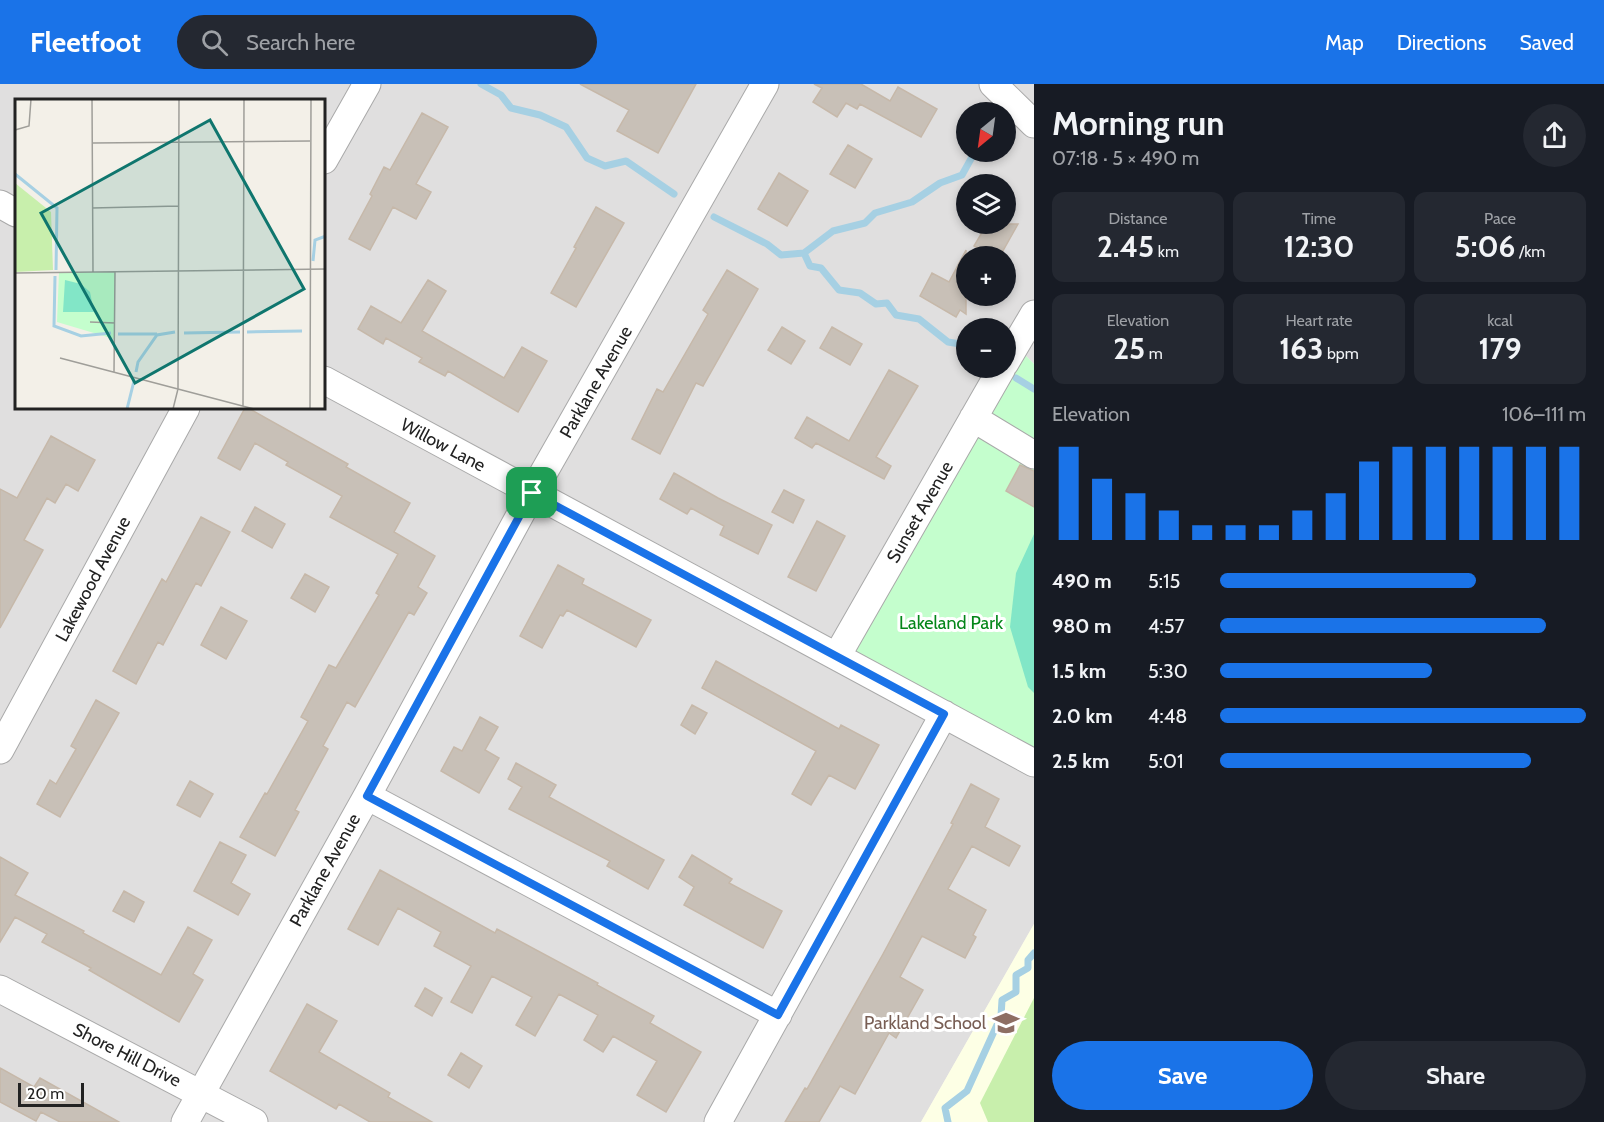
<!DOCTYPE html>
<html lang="en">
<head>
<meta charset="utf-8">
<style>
  :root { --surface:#171b24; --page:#242831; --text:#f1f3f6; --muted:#9ea1a6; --accent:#1a73e8 }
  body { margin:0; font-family:Cabin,sans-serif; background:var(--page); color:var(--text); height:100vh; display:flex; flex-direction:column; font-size:22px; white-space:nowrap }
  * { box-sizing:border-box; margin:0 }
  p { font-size:20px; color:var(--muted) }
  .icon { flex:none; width:33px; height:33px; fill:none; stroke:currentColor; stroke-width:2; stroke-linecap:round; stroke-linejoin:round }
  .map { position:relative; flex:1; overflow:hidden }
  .side { display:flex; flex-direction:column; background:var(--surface); width:570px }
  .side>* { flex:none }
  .needle { width:39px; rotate:209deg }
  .controls { position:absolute; left:956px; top:18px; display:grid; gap:12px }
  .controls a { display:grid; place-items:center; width:60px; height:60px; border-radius:50%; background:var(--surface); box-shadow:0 3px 9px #0003; font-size:30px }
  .scale { position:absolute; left:18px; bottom:15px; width:66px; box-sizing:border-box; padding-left:6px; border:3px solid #222; border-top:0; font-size:16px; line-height:21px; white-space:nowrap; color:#222; -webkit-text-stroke:4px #fff; paint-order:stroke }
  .pin { position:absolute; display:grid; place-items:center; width:51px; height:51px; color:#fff; margin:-26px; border-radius:12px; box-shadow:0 3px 9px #0006 }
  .round { display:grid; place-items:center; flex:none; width:63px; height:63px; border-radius:32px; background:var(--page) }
  .summary { display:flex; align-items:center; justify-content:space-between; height:102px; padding:0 18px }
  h1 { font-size:33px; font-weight:700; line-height:45px }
  .figures { display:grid; grid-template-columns:repeat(3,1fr); gap:9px; height:102px; padding:6px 18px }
  .figures div { display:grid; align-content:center; border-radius:12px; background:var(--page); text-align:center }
  .figures b { font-size:30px; font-weight:700 }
  .figures small { font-size:16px; font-weight:400 }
  .figures p { font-size:16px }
  .chart { height:168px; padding:12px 18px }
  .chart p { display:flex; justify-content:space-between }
  .chart svg { width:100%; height:108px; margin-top:6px; stroke:var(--accent); stroke-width:6 }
  .action { display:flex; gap:12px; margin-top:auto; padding:12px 18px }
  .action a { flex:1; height:69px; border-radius:36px; background:var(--accent); color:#fff; font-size:24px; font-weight:700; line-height:69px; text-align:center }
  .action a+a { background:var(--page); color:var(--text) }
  ul { padding:0 18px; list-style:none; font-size:20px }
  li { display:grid; grid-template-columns:96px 72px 1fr; align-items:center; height:45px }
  li i { height:15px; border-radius:8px; background:var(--accent) }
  header { display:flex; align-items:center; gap:36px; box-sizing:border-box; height:84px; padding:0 30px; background:var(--accent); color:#fff }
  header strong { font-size:28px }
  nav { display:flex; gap:33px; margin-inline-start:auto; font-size:21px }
  .search { width:420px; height:54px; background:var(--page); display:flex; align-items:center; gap:15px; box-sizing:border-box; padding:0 21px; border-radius:33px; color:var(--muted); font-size:22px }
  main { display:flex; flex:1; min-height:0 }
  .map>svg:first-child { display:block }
</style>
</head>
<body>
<header>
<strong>Fleetfoot</strong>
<div class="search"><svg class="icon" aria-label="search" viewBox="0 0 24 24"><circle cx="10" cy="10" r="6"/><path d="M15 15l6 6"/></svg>Search here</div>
<nav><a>Map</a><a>Directions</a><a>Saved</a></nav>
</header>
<main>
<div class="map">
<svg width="1034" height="1038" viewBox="0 0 1034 1038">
  <rect width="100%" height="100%" fill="#f3f0e8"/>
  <!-- residential -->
  <path fill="#e0dfdf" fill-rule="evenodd" d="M0,0H1034V280L1015,261L1005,279V244H966V284H1002L1034,679V840L921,1038H0ZM16,16H324V324H16ZM966,28H1005V68H966ZM966,100H1005V140H966ZM966,172H1005V212H966Z"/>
  <!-- education -->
  <path fill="#fdffe5" d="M1034,840V1038H921Z"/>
  <!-- grass -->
  <path fill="#c8efac" d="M1034,914V1038H988L980,1019Z"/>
  <!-- park -->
  <path fill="#c4fecd" d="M1015,261L1034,280V679L837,572Z"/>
  <!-- pitch -->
  <path fill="#82e6c7" d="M1034,450V609L1028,603L1010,543L1016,489Z"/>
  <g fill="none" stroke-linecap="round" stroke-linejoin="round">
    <!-- stream -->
    <path stroke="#a6d0e3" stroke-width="7" d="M481,0L501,11L511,24L540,31L566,43L587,74L605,82L626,77L674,110
      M714,133L767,160L781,171L804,169L833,147L865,139L875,129L912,118L940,99L962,91L972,73L978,68
      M804,169L810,182L821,184L839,206L860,209L876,220L887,219L896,231L919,235L948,258L966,261
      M1016,294L1034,305
      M948,1038L945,1024L967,1007L1001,932L1002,916L1016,908V891L1028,884V876L1034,869"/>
  </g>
  <!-- building -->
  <path fill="#c8c0b7" stroke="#c6b8a9" stroke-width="1.5" d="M580,0H696L658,69L617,47L629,26Z
    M814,0H861L890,17L898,3L937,25L921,53L860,20L857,25L846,19L837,33L813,18L822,4Z
    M422,29L448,43L416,100L431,108L416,135L393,123L370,166L349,155L372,112L370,110L384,83L390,86Z
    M848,61L872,75L855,104L830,90Z
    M779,89L808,107L787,142L758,125Z
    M596,123L624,139L576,223L551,209L576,164L574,163Z
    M987,140H1018L1000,172H993L974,162Z
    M966,166V230L960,226L956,233L920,212L932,189L949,198Z
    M727,186L758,205L703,302L696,299L660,370L632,355L657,305L663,308L708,230L703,226Z
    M428,196L446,207L422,247L504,294L522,263L547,277L518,328L448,287L445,292L419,278L422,274L386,254L383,260L358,245L371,222L401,239Z
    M782,243L805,257L791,280L768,266Z
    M832,243L862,260L850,281L820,264Z
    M889,286L918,302L876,373L891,382L884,395L816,359L812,364L795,354L807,333L849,357Z
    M245,324H248L348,380L346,383L410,419L394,448L435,472L418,503L427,509L414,531L409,528L355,623L347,618L323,662L328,665L295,726L299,728L275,772L240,753L265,709L267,710L308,637L301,633L329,581L336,584L379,511L376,509L398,470L330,433L342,412L286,381L288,378L255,359L240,386L218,374Z
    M51,352L95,376L78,407L66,400L55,419L47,414L24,456L43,466L0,544V405L17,414Z
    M1020,381L1034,387V423L1006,407Z
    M674,389L718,414L772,441L758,470L720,451L724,442L691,424L687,430L660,415Z
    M784,406L804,416L793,439L772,428Z
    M255,423L285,440L272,464L242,447Z
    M201,433L230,448L201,502L196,499L163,561L158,558L136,600L113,587L162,495L166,498Z
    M817,437L845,452L816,507L788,493Z
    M558,481L584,495L582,500L651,536L636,563L567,526L563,532L560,531L542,564L520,552Z
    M305,490L329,503L315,528L291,514Z
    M221,523L247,537L226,575L201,561Z
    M716,577L839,645L841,641L879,661L855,705L829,691L811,721L792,710L816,667L702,604Z
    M96,616L119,629L60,733L37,720L50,696L56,700L76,665L71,662Z
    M692,621L707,629L695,650L681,641Z
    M480,633L498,643L485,666L499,674L479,709L441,687L454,663L462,667Z
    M516,679L556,701L549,713L664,776L648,805L607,782L610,777L509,725L522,703L508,695Z
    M190,697L213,710L200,733L177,721Z
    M971,700L999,715L985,743L1020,762L1009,782L972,762L948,805L986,826L973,851L976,853L965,874L922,852L900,893L923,906L896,954L889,949L855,1010L840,1002L819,1038H785L805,1004L807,1005L883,870L953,740L951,739Z
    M220,758L246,771L231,799L250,810L238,831L194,807Z
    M692,771L732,795L729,799L782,827L763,864L684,821L694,803L679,793Z
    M0,773L28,789L15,811L84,847L83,849L161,891L188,843L212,856L193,890L203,896L179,938L89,886L91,884L42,858L47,850L15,833L0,858Z
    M380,786L495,849L497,845L598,899L597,901L654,932L650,939L701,968L666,1028L637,1011L657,977L613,952L603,968L584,956L598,931L559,910L535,952L516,941L532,913L492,892L472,929L451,918L471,882L434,862L441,848L398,824L378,861L348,845Z
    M124,807L144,818L134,838L113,827Z
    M425,904L442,914L432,932L415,922Z
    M307,920L337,937L319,968L390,1009L388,1013L432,1038H370L339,1020L336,1025L270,987Z
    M461,969L482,982L469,1004L448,991Z
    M0,984L34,1003L40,994L119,1038H60L41,1028L36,1037L0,1018Z"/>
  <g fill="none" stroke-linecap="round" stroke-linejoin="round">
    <!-- minor casing -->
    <g stroke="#a9a9a9" stroke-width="29">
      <path id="minor" d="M993,0L1034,40
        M324,76L367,0
        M0,120L16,129
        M1005,279L1034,230
        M324,296L1034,679
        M973,334L1034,371
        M837,572L1002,284
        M0,666L186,324
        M367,712L778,931
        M0,905L254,1038
        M185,1038L367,712L532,409L765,0
        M718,1038L944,630"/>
    </g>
    <!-- minor -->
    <use href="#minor" stroke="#fff" stroke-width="27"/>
  </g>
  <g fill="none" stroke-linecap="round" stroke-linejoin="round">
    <!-- route casing -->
    <g stroke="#fff" stroke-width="12">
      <path id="route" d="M532,409L944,630L778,931L367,712Z"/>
    </g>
    <!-- route -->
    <use href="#route" stroke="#1a73e8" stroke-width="8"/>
  </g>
  <!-- icons -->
  <defs>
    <g id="school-bare" transform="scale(2.07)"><path d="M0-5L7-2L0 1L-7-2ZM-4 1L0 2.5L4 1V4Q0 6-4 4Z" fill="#8d6e63" stroke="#fff" stroke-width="2.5" paint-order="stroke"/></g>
  </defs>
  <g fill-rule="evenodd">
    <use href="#school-bare" x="1006" y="939"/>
  </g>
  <g text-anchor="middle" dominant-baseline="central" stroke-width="6" stroke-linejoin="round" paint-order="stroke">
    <!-- street labels -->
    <g font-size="18" fill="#222" stroke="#fff">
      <text transform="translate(596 298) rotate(-60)">Parklane Avenue</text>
      <text transform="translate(443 361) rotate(28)">Willow Lane</text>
      <text transform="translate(920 428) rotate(-60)">Sunset Avenue</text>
      <text transform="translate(93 495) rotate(-62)">Lakewood Avenue</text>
      <text transform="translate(325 786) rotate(-61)">Parklane Avenue</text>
      <text transform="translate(127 971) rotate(27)">Shore Hill Drive</text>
    </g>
    <!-- park labels -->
    <g font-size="18" fill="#048619" stroke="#fff">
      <text x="951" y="539">Lakeland Park</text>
    </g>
    <!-- education labels -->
    <g font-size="18" fill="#785e54" stroke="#fff" text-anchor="end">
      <text x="986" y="939">Parkland School</text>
    </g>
  </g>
  <!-- overview -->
  <g transform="translate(15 15)">
    <rect width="310" height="310" fill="#f3f0e8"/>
    <path d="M0,84L36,113L38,171L0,173Z" fill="#c8efac"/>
    <path d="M44,173H100L99,240L42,223Z" fill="#c4fecd"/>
    <path d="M50,181L66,185L75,193L79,213H48Z" fill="#82e6c7"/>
    <path fill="none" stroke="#a6d0e3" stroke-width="3" d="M0,75L42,109L41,171M298,162L300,141L311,137M40,177L39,227L66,237L96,234M232,233L287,232M169,234L225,233M103,235H142M121,273L123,263L142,236L160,233M112,310L119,282"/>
    <path fill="none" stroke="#9f9e99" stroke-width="1.5" d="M77,0L78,173M0,31L14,27L16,0M78,44L295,42M77,109L164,107M0,174L311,170M75,223L100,224M45,259L239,310M99,273L100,173M228,307L229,0M158,310L163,290L164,0M295,310L296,0"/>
    <path fill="#0f766e" fill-opacity="0.15" stroke="#0f766e" stroke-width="3" d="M195,21L289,190L120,284L26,114Z"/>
    <rect width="310" height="310" fill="none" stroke="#222" stroke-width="3"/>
  </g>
</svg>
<div class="controls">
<a><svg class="needle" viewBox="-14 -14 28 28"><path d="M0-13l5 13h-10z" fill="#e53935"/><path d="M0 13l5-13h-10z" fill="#9ea1a6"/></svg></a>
<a><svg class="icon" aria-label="layers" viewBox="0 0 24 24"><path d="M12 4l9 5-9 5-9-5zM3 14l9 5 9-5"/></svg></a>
<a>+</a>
<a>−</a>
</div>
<div class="scale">20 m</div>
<div class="pin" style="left:532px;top:409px;background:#1e9e55"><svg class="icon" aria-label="arrive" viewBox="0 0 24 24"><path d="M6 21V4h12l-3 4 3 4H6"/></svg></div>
</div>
<section class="side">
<div class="summary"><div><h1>Morning run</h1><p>07:18 · 5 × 490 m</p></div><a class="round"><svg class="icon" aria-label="share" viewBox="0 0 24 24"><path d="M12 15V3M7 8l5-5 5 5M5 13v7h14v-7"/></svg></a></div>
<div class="figures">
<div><p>Distance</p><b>2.45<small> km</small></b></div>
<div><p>Time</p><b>12:30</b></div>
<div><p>Pace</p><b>5:06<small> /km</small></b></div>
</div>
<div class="figures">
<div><p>Elevation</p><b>25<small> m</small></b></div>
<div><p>Heart rate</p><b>163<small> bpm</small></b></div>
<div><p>kcal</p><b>179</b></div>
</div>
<div class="chart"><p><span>Elevation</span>106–111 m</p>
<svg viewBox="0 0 160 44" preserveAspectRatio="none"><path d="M5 44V6M15 44V19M25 44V25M35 44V32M45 44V38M55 44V38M65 44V38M75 44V32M85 44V25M95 44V12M105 44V6M115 44V6M125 44V6M135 44V6M145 44V6M155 44V6"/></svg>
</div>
<ul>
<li><b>490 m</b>5:15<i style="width:70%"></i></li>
<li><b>980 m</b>4:57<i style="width:89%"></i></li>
<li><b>1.5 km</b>5:30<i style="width:58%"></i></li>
<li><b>2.0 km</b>4:48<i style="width:100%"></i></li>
<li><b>2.5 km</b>5:01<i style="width:85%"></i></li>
</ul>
<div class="action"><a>Save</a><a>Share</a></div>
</section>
</main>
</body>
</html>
